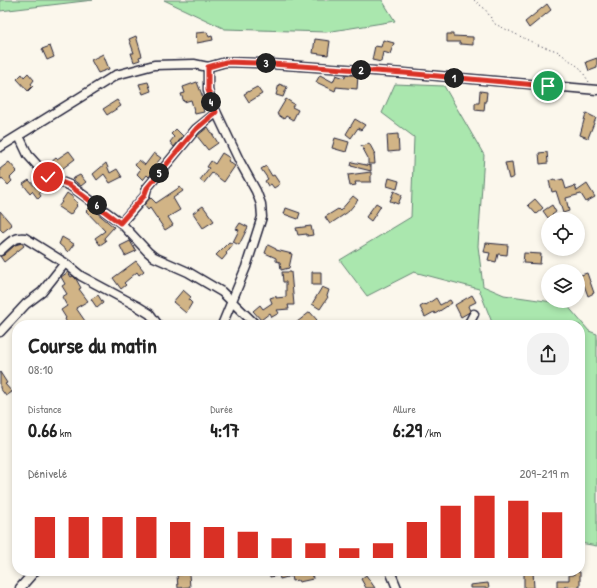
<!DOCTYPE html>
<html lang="fr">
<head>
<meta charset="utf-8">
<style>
  :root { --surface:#fff; --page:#f2f2f2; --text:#222; --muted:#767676; --accent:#d93025 }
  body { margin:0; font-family:"Patrick Hand",sans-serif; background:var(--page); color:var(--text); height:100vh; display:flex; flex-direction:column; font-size:15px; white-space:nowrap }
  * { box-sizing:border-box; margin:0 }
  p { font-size:13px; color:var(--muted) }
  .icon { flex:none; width:22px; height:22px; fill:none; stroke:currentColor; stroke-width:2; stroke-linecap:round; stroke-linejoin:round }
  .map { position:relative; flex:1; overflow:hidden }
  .sheet { position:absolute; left:12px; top:320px; width:573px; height:256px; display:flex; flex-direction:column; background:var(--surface); border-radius:16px; box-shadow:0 2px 6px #0003 }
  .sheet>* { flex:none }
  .tools { position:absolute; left:541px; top:212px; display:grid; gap:8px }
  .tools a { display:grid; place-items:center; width:44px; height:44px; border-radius:50%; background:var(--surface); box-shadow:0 2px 6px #0003; font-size:20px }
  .pin { position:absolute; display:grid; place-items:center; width:34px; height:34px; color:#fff; margin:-17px; border:2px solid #fff; border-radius:50%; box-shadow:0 1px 4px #0007 }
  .km { position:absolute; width:20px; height:20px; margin:-10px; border-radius:50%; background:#222; color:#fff; font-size:11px; line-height:20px; text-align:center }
  .round { display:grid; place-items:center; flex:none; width:42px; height:42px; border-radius:16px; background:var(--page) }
  .summary { display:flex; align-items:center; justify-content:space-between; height:68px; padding:0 16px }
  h1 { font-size:22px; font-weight:800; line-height:30px }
  .figures { display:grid; grid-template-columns:repeat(3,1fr); gap:6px; height:68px; padding:4px 16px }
  .figures div { display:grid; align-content:center }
  .figures b { font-size:20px; font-weight:800 }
  .figures small { font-size:11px; font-weight:400 }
  .figures p { font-size:11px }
  .chart { height:112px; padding:8px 16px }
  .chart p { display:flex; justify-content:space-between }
  .chart svg { width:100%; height:72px; margin-top:4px; stroke:var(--accent); stroke-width:6 }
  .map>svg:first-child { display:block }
</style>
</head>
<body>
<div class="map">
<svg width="597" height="588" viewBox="0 0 597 588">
  <rect width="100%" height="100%" fill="#fbf7ec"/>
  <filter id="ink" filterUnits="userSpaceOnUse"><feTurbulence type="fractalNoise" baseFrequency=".025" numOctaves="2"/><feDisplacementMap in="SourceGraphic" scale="8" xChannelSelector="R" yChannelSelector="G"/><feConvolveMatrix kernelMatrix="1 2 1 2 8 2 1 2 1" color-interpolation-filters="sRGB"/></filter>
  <g filter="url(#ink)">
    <!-- green -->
    <path fill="#aae7ae" stroke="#668474" d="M0,0H93L0,11Z
      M164,0H382L395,21L326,32L225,29Z
      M395,84L444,86L484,155L478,246L483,286L504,295L566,304L589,331L597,334V546L580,543V325H493L479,289L414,272L367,296L340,260L411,217L414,137L382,113Z"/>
    <!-- building -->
    <path fill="#d1b486" stroke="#22223b" d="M547,4L551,10L529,28L525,22Z
      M207,32L209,37L212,36L213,40L197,43L196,33Z
      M447,34H453V36L473,37V45L460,44V42H447Z
      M136,36L142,56L139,57L140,60L134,62L131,53H134L129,39Z
      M315,39L330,41L328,55L313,53Z
      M383,40L394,43L390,54L383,52L381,62L372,60L375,46L381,47Z
      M50,46L54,57L47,60L42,49Z
      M103,54L109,69L98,73L91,60Z
      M597,58V68L589,71L586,62Z
      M28,73L34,80L31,84L33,86L28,91L17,79L22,74L24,77Z
      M320,75L333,82L336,75L345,78V75H358L357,89L336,87V88L335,91L316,82Z
      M148,82L151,91L143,94L139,84Z
      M197,82L204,100L201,101L204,112L195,114L191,100L184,102L181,94L185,93L183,87Z
      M279,84L287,87L283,97L276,95Z
      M257,87L262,94L249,102L244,94Z
      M480,91L487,92L486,101H485L484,111L475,110V103H479Z
      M286,99L294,104L292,107L298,110L293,120L286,116L284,119L277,114Z
      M117,100L121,106L107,115L103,109Z
      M586,113L596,118L588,138L580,135Z
      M355,119L365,125L361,130L358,128L351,138L346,134Z
      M208,127L218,143L208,150L197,136Z
      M176,129L183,136L174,147L170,142L174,137L171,134Z
      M398,134L399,151L388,152L387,135Z
      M335,138L349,142L346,152L332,148Z
      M369,143L375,154L374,153L375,164H368V158L361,145L364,146Z
      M69,151L75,159L58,172L51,162L56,158L57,159Z
      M547,152L548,163L540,164L539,153Z
      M154,153L161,158L150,171L152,173L149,177L147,175L143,180L137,174L140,170L135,165L139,160L145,165Z
      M222,153L230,158L228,161L235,166L224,182L212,173L204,183L200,180L209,168L207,167L211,161L215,164Z
      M9,162L17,171L10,178L12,181L8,185L2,178L0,180V169Z
      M352,162L371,166V171L351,166Z
      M512,162L514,177L509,179L505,163Z
      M106,163L110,173L117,169L122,177L110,183L104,174L97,180L93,174Z
      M266,166L272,176L274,175L280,184L274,188L271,184L268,186L265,181L268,179L261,169Z
      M371,172V182H355L356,185L350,186L348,175Z
      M80,175L86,182L81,186L72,179Z
      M389,178L399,181L397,189L387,186Z
      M554,179L555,181L563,179L566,189L575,186L577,191L587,184L595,197L586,202L581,194L566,198L569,211L563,213L556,191L552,192L549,181Z
      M29,180L36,188L39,186L42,191L39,193L41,196L38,199L32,191L30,193L23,184Z
      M180,187L183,191L173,198L180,210L168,217L173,225L165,230L150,208L148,210L144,205L150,197L156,203Z
      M394,191L402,195L398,204L390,201Z
      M67,193L74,198L73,199L78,203L76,205L77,206L70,215L58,207L62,202H61Z
      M353,196L358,200L348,212L330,224L325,217L338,209L340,211Z
      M535,199L543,208L536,214L528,205Z
      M376,203L381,206L371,221L366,217Z
      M552,205L556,212L548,218L543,211Z
      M203,206L214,221L203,228L193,213Z
      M90,207L114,227L104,238L106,241L100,245L95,238L105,231L86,211Z
      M286,208L300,213L298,219L284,214Z
      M0,211L12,225L3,232L0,229Z
      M240,223L248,227L239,245L233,242L239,230L236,229Z
      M311,226L313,235L307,236V234L298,235L296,228Z
      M62,237L74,244L68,252L59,244Z
      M130,241L136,251L125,256L120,246Z
      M229,242L233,244L226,253L227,254L222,260L216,255Z
      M22,243L24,246L4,262L0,256L4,255L15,245Z
      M486,243L508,245L507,255L498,254L496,262L488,260L490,253L484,252Z
      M268,245L276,249V250L292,254L289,268L281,270L280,262L276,261V258L265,253Z
      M524,253L541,254L540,264L523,263Z
      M136,261L144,271L139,275L137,272L124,283L126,285L121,289L113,278Z
      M68,272L71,277L73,276L76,279L81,288L79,289L88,301L76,308L85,321L79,325H77L74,321L68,325L65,319L66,318L61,310L67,306L62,297L67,294L62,286L65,284L61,277Z
      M282,272H291L294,305H288L289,309L277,310L279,313L272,317L270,313L261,320L253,311L260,305L263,309L272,303L270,298L276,296V298L286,297V282H283Z
      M312,272H321V285H312Z
      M587,273L594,293L588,296L584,285L578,287V276Z
      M322,287L329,290L327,296L328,297L320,309L312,304Z
      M183,290L191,297L189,300L192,303L186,313L173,302Z
      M98,295L103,303L97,308L91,299Z
      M472,295L476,302L468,306L470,311L468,313L461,317L455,305Z
      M436,298L440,305L450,300L452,303L435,314L434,312L425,317L420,307L425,304L426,305Z
      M310,312L317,320L312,325H299L297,322Z
      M0,372L7,383L5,384L12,392L6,396L0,388Z
      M269,571H292V574L302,571H312L313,579L299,582L298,580L292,581L291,576L280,579L279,575L270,577Z
      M533,571L534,588H524V572Z
      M574,572H580V587L565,586V588H557V580H569V575H574Z
      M189,574L190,587L178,588L177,575Z
      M366,575L375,588H366L361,579Z
      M488,583L489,588H470V585Z"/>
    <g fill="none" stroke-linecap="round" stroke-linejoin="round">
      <!-- minor casing -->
      <g stroke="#22223b" stroke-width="11">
        <path id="minor" d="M208,67V90L211,101L240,162L256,191L261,204L262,217L246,267L222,325
          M19,136L28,155L48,177L69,185L79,192L121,223L148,252L154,257L188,272L222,292L256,325
          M0,147L116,75L154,65L194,64L208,67L226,62L257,63L404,73L597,90
          M121,223L145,196L147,188L196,129L216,113
          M0,251C8,244 14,236 25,238L65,263L81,276L137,306L150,314L158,325
          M468,325L474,314
          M0,332L26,304L42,292L65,263
          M390,571L397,588
          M20,588L35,571"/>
      </g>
      <!-- path -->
      <path stroke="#22223b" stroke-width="1" stroke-dasharray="1 3" stroke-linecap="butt" d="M474,0L485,9L495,24L538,45L557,51L580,68L589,82"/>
      <!-- minor -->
      <use href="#minor" stroke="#fbf7ec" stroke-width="8"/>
    </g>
  </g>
  <g fill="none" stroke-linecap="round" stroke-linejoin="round" filter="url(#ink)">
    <!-- route casing -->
    <g stroke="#fff" stroke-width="8">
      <path id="route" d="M48,177L69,185L120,223L144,196L147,188L196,129L216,112L208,90V67L226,62L257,63L404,73L548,86"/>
    </g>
    <!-- route -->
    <use href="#route" stroke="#d93025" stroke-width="5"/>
  </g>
</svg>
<div class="tools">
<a><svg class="icon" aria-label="locate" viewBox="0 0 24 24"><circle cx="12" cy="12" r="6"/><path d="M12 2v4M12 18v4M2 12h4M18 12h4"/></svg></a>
<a><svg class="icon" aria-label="layers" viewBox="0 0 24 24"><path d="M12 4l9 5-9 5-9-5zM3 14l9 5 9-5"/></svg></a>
</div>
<div class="pin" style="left:548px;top:86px;background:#1e9e55"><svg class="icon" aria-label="arrive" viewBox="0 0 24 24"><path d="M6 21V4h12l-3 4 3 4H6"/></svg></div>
<div class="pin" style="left:48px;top:177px;background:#d93025"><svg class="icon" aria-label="check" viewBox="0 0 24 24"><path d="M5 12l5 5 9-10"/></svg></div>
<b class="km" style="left:454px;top:78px">1</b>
<b class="km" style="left:361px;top:70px">2</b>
<b class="km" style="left:266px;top:63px">3</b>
<b class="km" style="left:211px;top:102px">4</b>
<b class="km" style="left:159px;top:173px">5</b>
<b class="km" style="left:97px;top:205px">6</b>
<section class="sheet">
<div class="summary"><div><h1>Course du matin</h1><p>08:10</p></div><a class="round"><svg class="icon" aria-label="share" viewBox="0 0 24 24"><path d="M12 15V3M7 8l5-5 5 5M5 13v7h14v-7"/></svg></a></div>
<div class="figures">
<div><p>Distance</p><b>0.66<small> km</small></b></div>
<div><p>Durée</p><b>4:17</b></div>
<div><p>Allure</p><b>6:29<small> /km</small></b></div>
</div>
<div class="chart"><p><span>Dénivelé</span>209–219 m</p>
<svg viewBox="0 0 160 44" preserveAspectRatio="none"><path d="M5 44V19M15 44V19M25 44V19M35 44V19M45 44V22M55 44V25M65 44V28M75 44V32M85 44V35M95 44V38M105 44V35M115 44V22M125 44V12M135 44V6M145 44V9M155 44V16"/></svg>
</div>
</section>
</div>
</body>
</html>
